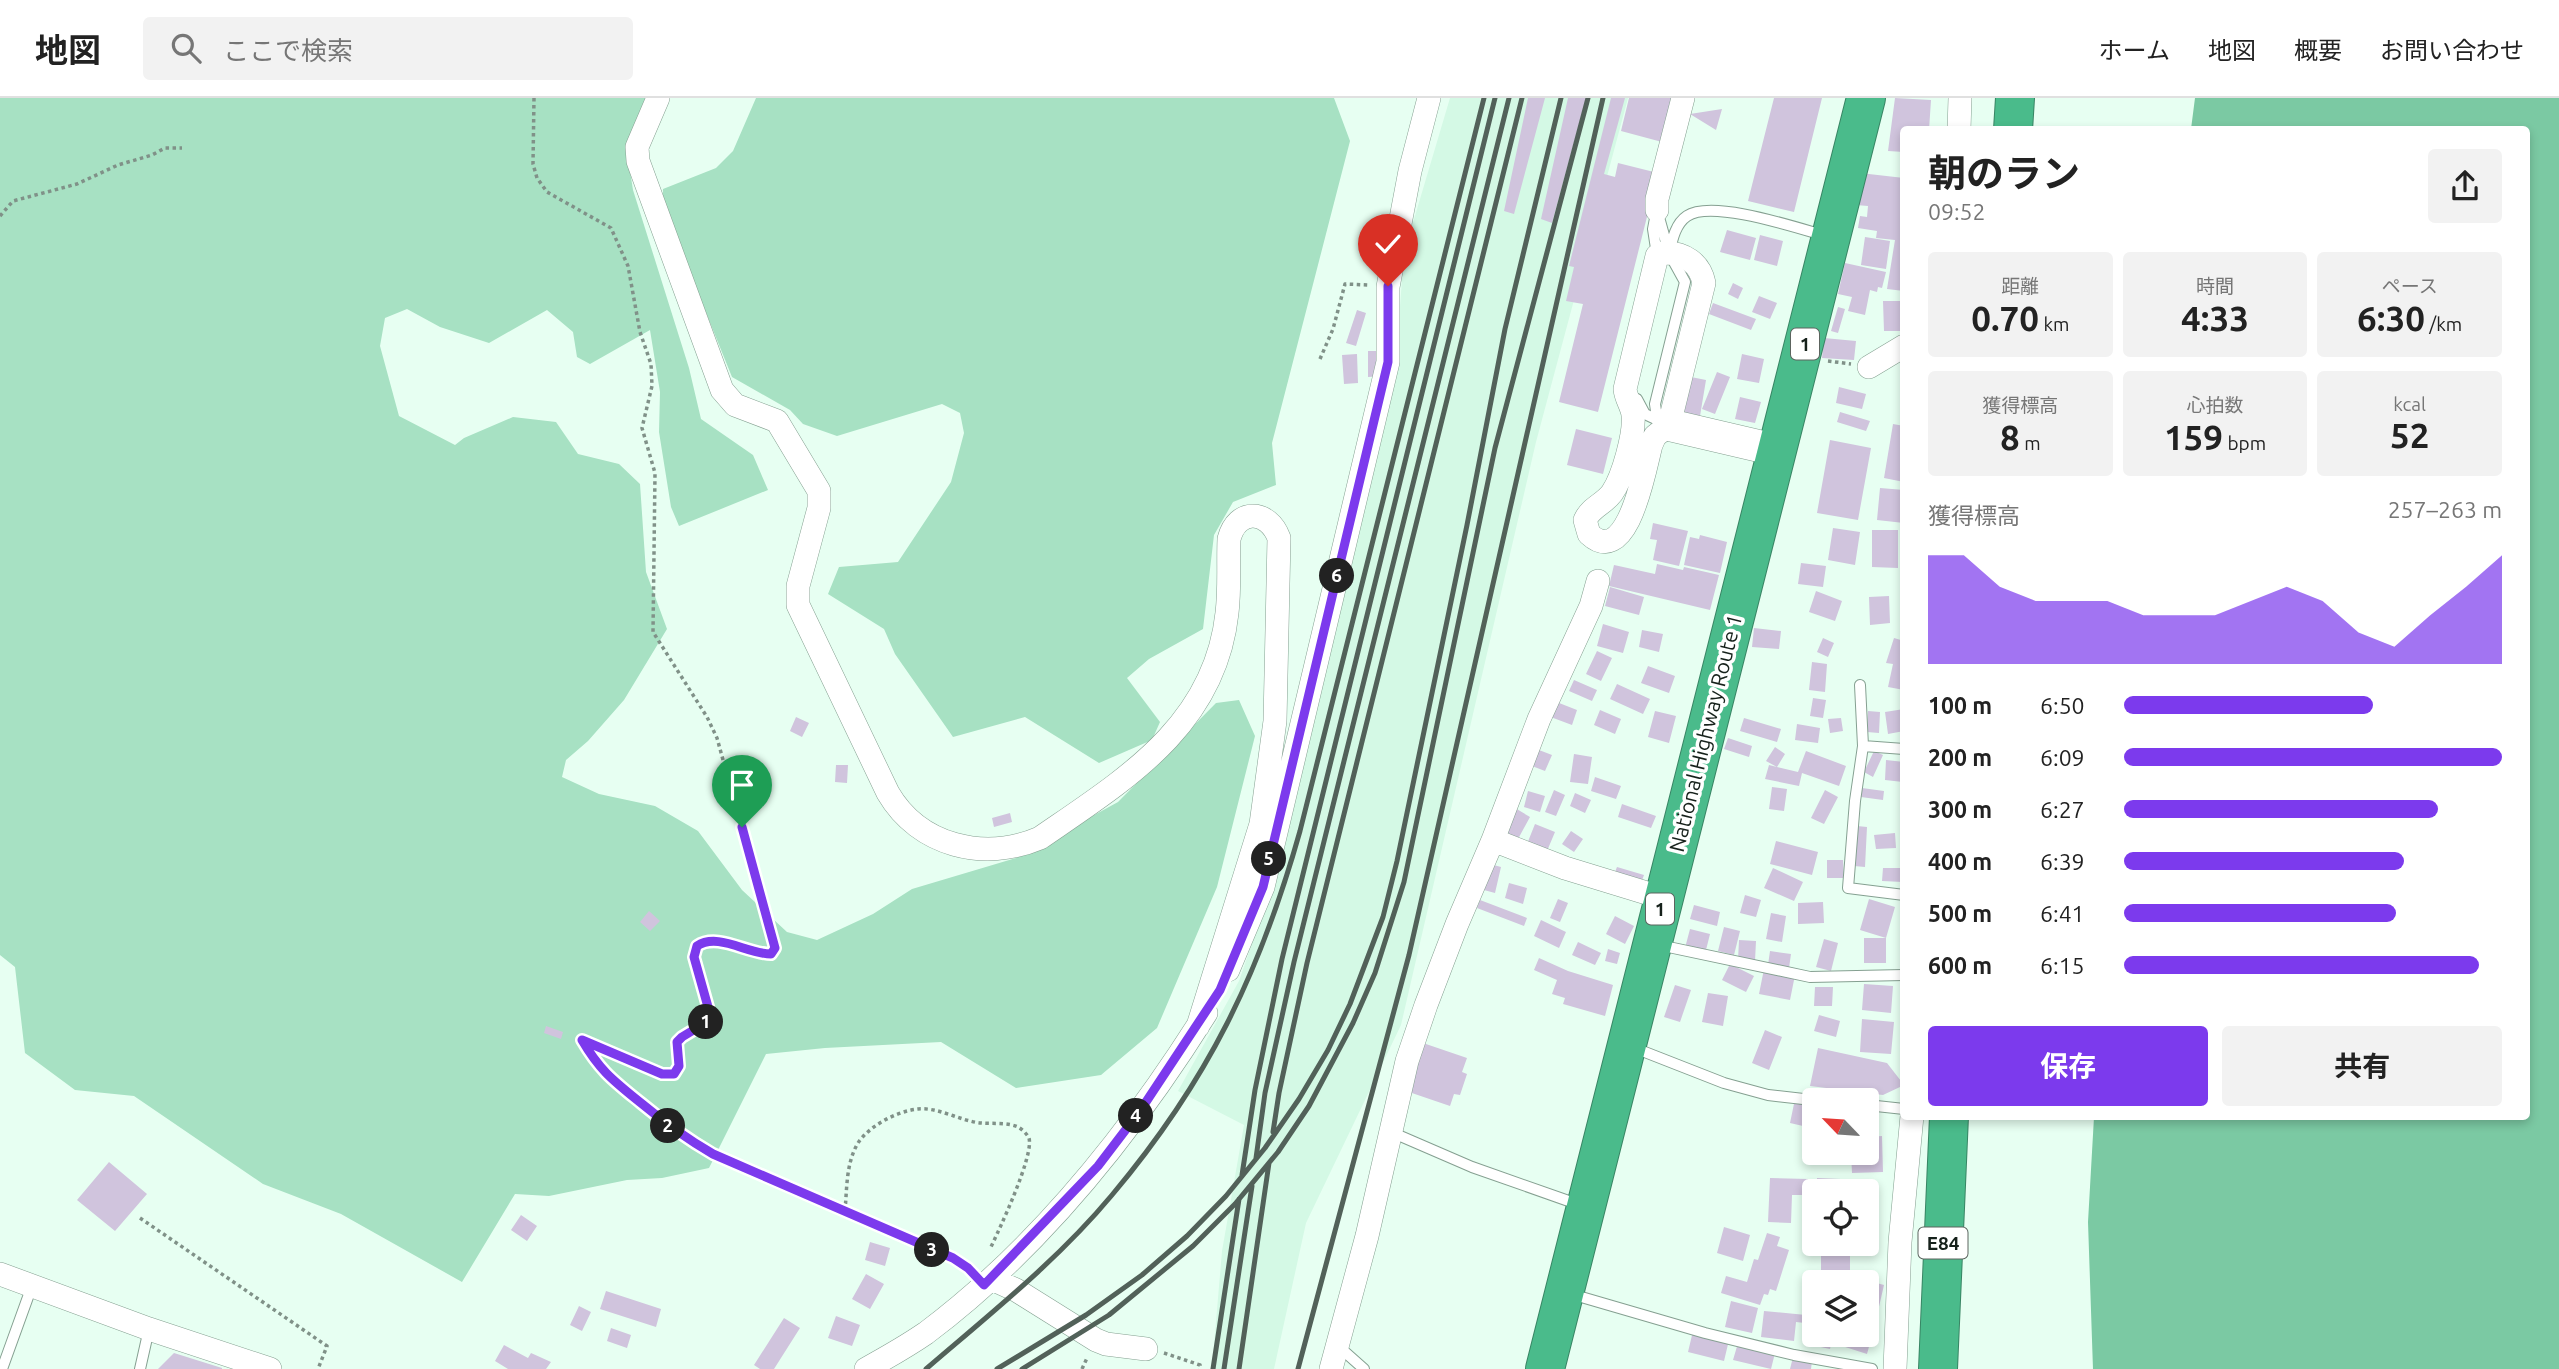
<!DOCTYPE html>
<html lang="ja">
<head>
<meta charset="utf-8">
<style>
  :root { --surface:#fff; --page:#f2f2f2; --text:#222; --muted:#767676; --line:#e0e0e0; --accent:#7c3aed }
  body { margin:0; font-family:Ubuntu,"Noto Sans JP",sans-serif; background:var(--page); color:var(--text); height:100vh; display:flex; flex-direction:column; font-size:26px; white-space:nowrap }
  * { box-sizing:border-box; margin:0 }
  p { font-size:23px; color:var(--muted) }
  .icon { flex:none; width:38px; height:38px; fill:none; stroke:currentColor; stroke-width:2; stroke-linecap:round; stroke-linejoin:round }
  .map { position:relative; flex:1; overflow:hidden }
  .drawer { position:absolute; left:1900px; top:28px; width:630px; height:994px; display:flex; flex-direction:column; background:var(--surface); border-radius:7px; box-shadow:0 4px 10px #0003 }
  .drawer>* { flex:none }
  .needle { width:46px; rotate:295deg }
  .controls { position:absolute; left:1802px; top:990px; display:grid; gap:14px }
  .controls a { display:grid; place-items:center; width:77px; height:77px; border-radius:7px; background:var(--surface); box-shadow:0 4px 10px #0003; font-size:35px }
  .pin { position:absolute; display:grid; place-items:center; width:60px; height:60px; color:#fff; margin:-72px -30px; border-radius:50% 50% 50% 0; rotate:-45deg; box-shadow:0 0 7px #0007 }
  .pin .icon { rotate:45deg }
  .km { position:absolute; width:35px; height:35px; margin:-18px; border-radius:50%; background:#222; color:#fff; font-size:19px; line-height:35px; text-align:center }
  .round { display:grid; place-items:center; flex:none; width:74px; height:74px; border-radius:7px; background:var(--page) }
  .summary { display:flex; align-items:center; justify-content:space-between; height:119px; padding:0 28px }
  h1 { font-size:38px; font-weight:700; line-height:52px }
  .figures { display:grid; grid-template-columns:repeat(3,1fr); gap:10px; height:119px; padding:7px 28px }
  .figures div { display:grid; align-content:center; border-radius:7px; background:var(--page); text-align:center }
  .figures b { font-size:35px; font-weight:700 }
  .figures small { font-size:19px; font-weight:400 }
  .figures p { font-size:19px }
  .chart { height:196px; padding:14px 28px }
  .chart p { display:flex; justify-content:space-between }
  .chart svg { width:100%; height:126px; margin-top:7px; fill:var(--accent); opacity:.7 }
  .button { display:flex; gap:14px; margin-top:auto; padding:14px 28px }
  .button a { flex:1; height:80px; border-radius:7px; background:var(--accent); color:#fff; font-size:28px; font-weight:700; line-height:80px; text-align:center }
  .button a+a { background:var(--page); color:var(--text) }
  ul { padding:0 28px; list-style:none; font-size:23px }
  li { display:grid; grid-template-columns:112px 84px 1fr; align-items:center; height:52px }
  li i { height:18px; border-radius:9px; background:var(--accent) }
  header { display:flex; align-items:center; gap:42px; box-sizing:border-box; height:98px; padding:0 35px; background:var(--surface); border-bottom:2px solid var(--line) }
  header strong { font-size:33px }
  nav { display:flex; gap:38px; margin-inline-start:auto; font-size:24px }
  .search { width:490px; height:63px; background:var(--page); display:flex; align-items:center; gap:18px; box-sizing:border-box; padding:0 24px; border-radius:7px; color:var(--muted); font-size:26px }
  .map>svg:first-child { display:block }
</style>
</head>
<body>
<header>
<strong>地図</strong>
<div class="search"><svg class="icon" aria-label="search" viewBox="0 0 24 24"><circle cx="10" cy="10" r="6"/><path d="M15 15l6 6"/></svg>ここで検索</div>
<nav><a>ホーム</a><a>地図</a><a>概要</a><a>お問い合わせ</a></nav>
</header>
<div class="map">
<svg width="2559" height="1271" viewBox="0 0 2559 1271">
  <rect width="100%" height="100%" fill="#e7fff2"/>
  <!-- built -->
  <path fill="#d4f9e5" d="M1450,0H1628L1536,344L1401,927L1306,1125L1274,1271H1212L1222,1153L1244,1027L1178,993L1239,883L1276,777L1397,248L1404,155Z"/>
  <!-- green -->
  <path fill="#a7e1c3" d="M0,0H651L626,48L633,92L689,270L701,321L753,357L768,392L679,428L671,409L659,334L660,294L650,232L590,266L577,259L573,234L547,212L489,245L440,229L407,211L385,220L380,248L399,318L455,347L464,340L513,319L556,324L578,356L619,366L640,386L646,474L667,531L624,602L588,643L566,662L562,679L599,696L655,708L698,733L742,792L787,834L817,842L873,816L912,791L1016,760L1118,704L1216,605L1239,602L1255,638L1217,789L1157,930L1101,977L1016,990L941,944L825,950L766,956L709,1070L662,1080L627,1082L549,1098L515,1096L462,1184L341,1116L263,1086L134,998L75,992L25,955L15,869L0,857Z
    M756,0H1334L1350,43L1272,345L1276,387L1233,404L1214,437L1203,531L1149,561L1127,580L1160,624L1152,642L1099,665L1025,619L953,639L895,556L884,531L828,496L839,469L898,464L951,384L964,335L960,315L942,306L837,338L803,326L790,312L732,279L663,108V91L716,70L733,53Z"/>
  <!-- water -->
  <path fill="#7bc9a3" d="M2195,0H2559V1271H2093L2088,1124L2094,1019L2527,1018V32L2191,31Z"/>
  <!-- building -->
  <path fill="#d0c4dd" d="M1528,0H1545L1514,116L1504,113Z
    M1568,0H1586L1552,125L1541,121Z
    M1611,0H1625L1604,76L1615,79L1618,65L1658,75L1598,314L1559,304L1583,206L1566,203L1574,169L1569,168Z
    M1629,0H1672L1662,44L1621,33Z
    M1774,0H1822L1794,114L1748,103Z
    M1895,0L1931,2L1929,32H1904V54L1888,53Z
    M1722,11L1716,32L1690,16Z
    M1860,75L1904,80V193L1887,191L1895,142L1876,140L1877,133L1858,130L1860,118L1867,119L1868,108L1856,107Z
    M1727,132L1756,140L1750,162L1720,154Z
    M1760,137L1783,143L1777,168L1754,162Z
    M1865,139L1890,143L1886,171L1861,167Z
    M1845,165L1886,174L1882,190L1878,189L1877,194L1870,192L1865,217L1848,213L1852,199L1838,196Z
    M1733,185L1743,190L1738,201L1728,196Z
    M1759,198L1777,205L1770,221L1752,214Z
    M1883,203H1904V233H1884Z
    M1713,205L1756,221L1751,232L1709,216Z
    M1838,209L1845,211L1838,235L1831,233Z
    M1357,212L1366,215L1356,248L1346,245Z
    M1824,240L1856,243L1854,262L1822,260Z
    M1368,253H1383L1384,278L1368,279Z
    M1357,256L1358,285L1344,286L1342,257Z
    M1742,256L1764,261L1759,285L1737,281Z
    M1717,274L1730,279L1715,316L1702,311Z
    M1686,278L1706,282L1700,318L1679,315Z
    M1839,289L1866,296L1862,311L1836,305Z
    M1740,299L1761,304L1755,325L1735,321Z
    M1840,314L1870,323L1866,333L1837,324Z
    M1893,326L1904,328V384L1884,380Z
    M1576,331L1612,340L1603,376L1567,367Z
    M1830,342L1871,350L1858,422L1817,415Z
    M1880,390L1904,392V425L1877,422Z
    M1653,425L1688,433L1679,468L1653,462L1657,442L1650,441Z
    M1833,430L1860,434L1855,467L1828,462Z
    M1872,432H1898V470L1872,469Z
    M1700,437L1727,444L1720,475L1684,467L1690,439L1699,441Z
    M1801,465L1826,468L1823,489L1798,486Z
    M1657,466L1683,472L1684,469L1719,477L1710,512L1609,488L1614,467L1655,476Z
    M1610,489L1644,499L1639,517L1605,508Z
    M1816,493L1842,503L1835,523L1809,514Z
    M1889,498L1890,525L1870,527L1869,499Z
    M1603,526L1629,534L1623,555L1597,548Z
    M1754,530L1781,533L1779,551L1752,549Z
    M1642,532L1663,536L1659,554L1639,549Z
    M1823,540L1834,545L1828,559L1817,554Z
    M1894,540L1904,543V592L1888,589L1893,566L1886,565Z
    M1597,553L1612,560L1601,583L1586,576Z
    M1812,564L1827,566L1825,594L1809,592Z
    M1648,568L1675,578L1669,595L1641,585Z
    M1574,582L1597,592L1592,603L1569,593Z
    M1617,586L1650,601L1643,616L1610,601Z
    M1813,600L1826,602L1823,620L1810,618Z
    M1554,603L1577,612L1572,627L1548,618Z
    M1904,611V633L1888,636L1885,614Z
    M1600,612L1621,621L1615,636L1594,627Z
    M1655,613L1676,618L1669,645L1648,639Z
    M1868,613L1880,614L1879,635L1867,634Z
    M796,619L809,625L802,639L790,633Z
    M1744,620L1781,631L1777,644L1740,633Z
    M1841,620L1843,633L1830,635L1828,621Z
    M1797,626L1820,630L1818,645L1795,642Z
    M1728,640L1752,648L1749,659L1724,651Z
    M1775,649L1785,656L1777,669L1798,674L1806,653L1846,668L1839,688L1802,675L1799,688L1765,681L1769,667L1777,669L1766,663Z
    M1539,652L1552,657L1545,673L1532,668Z
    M1874,653L1883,657L1873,679L1864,674Z
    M1574,656L1592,659L1588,686L1570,684Z
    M1886,662L1904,664L1903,684L1885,682Z
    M836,667H848L847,685L835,684Z
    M1595,679L1621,688L1616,701L1591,693Z
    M1772,689L1787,691L1784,713L1769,711Z
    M1862,690L1884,693L1883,702L1861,699Z
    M1554,692L1565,697L1556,718L1545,714Z
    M1825,692L1838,699L1824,726L1811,720Z
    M1528,693L1545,698L1540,714L1524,709Z
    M1575,695L1591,702L1585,715L1570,708Z
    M1622,706L1656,718L1651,730L1618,719Z
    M1515,710L1530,719L1518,741L1503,732Z
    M1010,715L1012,724L994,729L992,720Z
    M1535,726L1555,734L1547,753L1527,746Z
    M1857,728L1867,729L1865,769L1854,768Z
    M1571,733L1583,741L1574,754L1562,746Z
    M1895,735L1896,750L1876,751L1874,737Z
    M1776,743L1818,754L1812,777L1770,766Z
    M1827,762H1843L1844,780H1827Z
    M1490,766L1501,769L1495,795L1484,792Z
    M1617,769L1644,777L1640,788L1613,779Z
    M1773,770L1803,784L1794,803L1764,790Z
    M1883,770H1904L1903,784L1882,783Z
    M1509,785L1527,790L1523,806L1505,800Z
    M1745,797L1761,802L1756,819L1740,815Z
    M1558,801L1568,805L1560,824L1550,820Z
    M1869,801L1895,809L1886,840L1860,832Z
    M1480,802L1527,820L1524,828L1477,810Z
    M1823,804L1824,825L1798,826V805Z
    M1694,807L1720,814L1717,828L1690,821Z
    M649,813L660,823L650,833L640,824Z
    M1771,815L1786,818L1782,844L1766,841Z
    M1615,818L1634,828L1625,846L1606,836Z
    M1541,822L1566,834L1559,850L1534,838Z
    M1724,829L1740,833L1734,857L1718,853Z
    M1690,831L1710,836L1705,856L1685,850Z
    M1864,840H1886V865H1864Z
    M1824,841L1838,845L1831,873L1816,869Z
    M1739,842L1756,843L1755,863L1738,862Z
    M1578,844L1601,855L1595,867L1572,857Z
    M1608,851L1620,855L1617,866L1605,863Z
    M1770,853L1791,856L1789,870L1768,867Z
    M1539,860L1568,873L1613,887L1605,918L1563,906L1565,900L1552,896L1557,882L1534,872Z
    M1730,866L1754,878L1746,894L1722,882Z
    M1764,871L1795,877L1790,902L1759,896Z
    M1864,886L1893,888L1891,915L1862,912Z
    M1675,887L1691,892L1680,924L1664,919Z
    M1815,889H1833L1832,908H1814Z
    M1708,895L1728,898L1723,928L1702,924Z
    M1819,917L1840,923L1836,939L1814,933Z
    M1862,921L1894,924L1891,956L1860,954Z
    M546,928L563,934L561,941L544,935Z
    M1765,932L1782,939L1769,972L1752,965Z
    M1423,945L1467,960L1462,974L1467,976L1460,997L1454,996L1450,1008L1406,993Z
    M1818,950L1887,965L1901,983L1900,989L1883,997L1810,988Z
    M1795,1001L1808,1004L1803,1028L1790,1025Z
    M1811,1005L1815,1006V1032L1806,1030Z
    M1882,1038L1883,1074L1852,1075L1851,1055H1867V1039Z
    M109,1064L147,1096L115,1133L77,1102Z
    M1770,1080L1808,1081L1807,1097H1792L1791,1125L1768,1124Z
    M1817,1080L1865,1082L1864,1094H1817Z
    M521,1117L537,1128L527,1143L511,1132Z
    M1724,1129L1750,1137L1743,1163L1717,1155Z
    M1767,1135L1780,1139L1777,1148L1789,1152L1776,1193L1770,1191L1768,1197L1764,1196L1760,1207L1721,1195L1726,1178L1747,1184L1754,1161L1758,1162Z
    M870,1144L890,1150L885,1168L865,1162Z
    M1821,1147H1850V1173L1821,1172Z
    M1817,1174L1836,1175L1852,1180L1851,1185H1817Z
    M866,1176L884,1186L870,1211L852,1201Z
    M1854,1179L1884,1187L1878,1213L1867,1210V1185H1852Z
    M606,1193L661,1211L656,1229L600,1211Z
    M1731,1203L1758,1210L1752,1235L1725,1229Z
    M579,1208L591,1214L582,1233L570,1227Z
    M1764,1213L1806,1217L1805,1225L1796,1224L1794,1243L1761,1239Z
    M836,1218L860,1227L852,1248L828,1240Z
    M784,1220L800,1230L774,1271H760L754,1267Z
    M1812,1221H1815V1237H1833L1830,1251L1807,1246Z
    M611,1230L631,1237L627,1250L607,1243Z
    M1867,1232L1873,1234L1867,1256L1839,1247L1842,1237H1867Z
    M1693,1233L1729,1242L1724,1263L1688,1254Z
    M1738,1245L1775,1255L1771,1271L1733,1262Z
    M504,1247L528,1260L531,1255L551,1264L546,1271H508L495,1263Z
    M174,1255L222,1270V1271H158Z
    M1793,1259L1812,1263L1811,1271H1790Z"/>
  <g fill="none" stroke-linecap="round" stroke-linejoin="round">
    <!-- lane casing -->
    <g stroke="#85a091" stroke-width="12">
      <path id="lane" d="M1657,112L1669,155L1685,184L1655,306L1656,313L1664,323
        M1656,115L1653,131L1657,157
        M1669,156C1672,143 1675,126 1687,118C1712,101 1797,130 1826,138
        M1637,301L1645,316L1666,326
        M1860,587L1863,648L1855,703L1848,790L1904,797
        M1863,648L1904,651
        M1659,847L1810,879L1904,877
        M1632,949L1724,985L1768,997L1821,1003
        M1867,1007L1904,1011
        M1391,1034L1472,1069L1580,1107
        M1571,1196L1705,1235L1794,1257L1872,1271
        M1337,1247L1364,1271
        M2,1271L32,1188
        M140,1271L149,1231"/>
    </g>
    <!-- street casing -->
    <g stroke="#85a091" stroke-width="24">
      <path id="street" d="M658,0L637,49L638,63L722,292L735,307L777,323L819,393V410L798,488V507L888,695C919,748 984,764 1040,740C1124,682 1215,628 1227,515C1230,491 1228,465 1229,441C1237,410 1268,411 1279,440L1275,623L1261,726L1198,928
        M1959,32L1960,0
        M1657,112V101L1683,0
        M1663,155C1684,154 1700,165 1704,185L1669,327L1655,338L1651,347C1645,369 1628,472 1589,436L1585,422C1591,409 1604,406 1612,395C1623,379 1635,336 1633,317C1632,308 1626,301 1625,291L1657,158Z
        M1869,269L1904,248
        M1493,742L1565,770L1663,800
        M1228,872L1263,789L1388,264V189L1410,73L1429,0
        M0,1176L149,1231L270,1271
        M992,1181L1016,1192L1096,1242L1106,1246L1146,1251
        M866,1271C886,1260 907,1248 926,1235C1038,1151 1132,1033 1206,915
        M1331,1271L1367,1138L1407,963L1426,907L1457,826L1493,742L1539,621L1591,508L1598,483
        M1895,1271L1900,1144L1912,1018"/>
    </g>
    <!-- secondary casing -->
    <g stroke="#85a091" stroke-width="33">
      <path id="secondary" d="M1669,327L1776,352"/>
    </g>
    <!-- highway casing -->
    <g stroke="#388564" stroke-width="40">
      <path id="highway" d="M2013,32L2015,0
        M1545,1271L1866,0
        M1938,1271L1949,1018"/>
    </g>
    <!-- path -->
    <path stroke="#809188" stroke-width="3.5" stroke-dasharray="3.5 3.5" stroke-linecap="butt" d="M534,0L533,66L537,80L547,94L611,130L628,168L640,234L651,266L652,288L642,330L655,375L653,534L707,619L717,640L775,851L771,856C747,856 718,834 697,848L694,859L710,916V922L682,939L677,945L679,968L674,976L662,977L582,942C600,973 614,983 641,1005C665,1025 687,1041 713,1056L953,1160L971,1173
      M0,118L13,103L77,86L118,67L152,57L165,50H182
      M1320,261L1333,231L1345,186L1368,187
      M1828,263L1851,266
      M845,1113C847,1090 846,1065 858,1045C869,1028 897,1013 918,1011C939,1009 960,1023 981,1025C992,1026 1007,1024 1018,1029C1022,1031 1027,1036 1029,1040C1034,1058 999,1132 990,1151
      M140,1120L327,1248L318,1271
      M1164,1255L1200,1267L1199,1271
      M1082,1271L1087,1260"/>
    <!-- lane -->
    <use href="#lane" stroke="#fff" stroke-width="10"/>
    <!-- street -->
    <use href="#street" stroke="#fff" stroke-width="23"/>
    <!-- secondary -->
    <use href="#secondary" stroke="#fff" stroke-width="32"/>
    <!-- highway -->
    <use href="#highway" stroke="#4abb8b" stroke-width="38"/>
    <!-- rail -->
    <path stroke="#526159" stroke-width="5" d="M1273,1034L1279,995L1307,865L1522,0
      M1256,1060L1265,995L1294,864L1509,0
      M1242,1077L1255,992L1282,861L1495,0
      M926,1271C990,1216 1058,1162 1112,1097C1208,983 1260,875 1300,733L1484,0
      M997,1271L1086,1217L1142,1177L1187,1138L1226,1098L1265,1050L1299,1001L1328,952L1350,906L1383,819L1397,763L1467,427L1505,231L1561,0
      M1022,1271L1109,1217L1193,1148L1235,1106L1278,1054L1309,1008L1353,925L1375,875L1404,784L1495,350L1588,0
      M1213,1271L1239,1101
      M1224,1271L1252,1088
      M1239,1271L1269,1065
      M1298,1271L1409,857L1603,0"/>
  </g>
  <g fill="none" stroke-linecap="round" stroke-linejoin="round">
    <!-- route casing -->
    <g stroke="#fff" stroke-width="14">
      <path id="route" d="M742,729L775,850L771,856C747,856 718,834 697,848L694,859L710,916V922L682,939L677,944L679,968L674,976H662L582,942C600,973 614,983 641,1005C665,1025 687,1041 713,1056L953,1160L968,1170L984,1187L1098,1068L1140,1013L1220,892L1263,789L1388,264V188"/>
    </g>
    <!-- route -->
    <use href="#route" stroke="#7c3aed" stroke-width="9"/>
  </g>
  <g text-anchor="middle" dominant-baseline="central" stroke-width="7" stroke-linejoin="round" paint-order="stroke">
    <!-- shield labels -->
    <g fill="#fff" stroke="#5c645f" stroke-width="2">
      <rect x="1791" y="230.5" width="28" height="31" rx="5"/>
      <rect x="1646" y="795.5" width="28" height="31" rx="5"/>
      <rect x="1918.5" y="1129.5" width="49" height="31" rx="5"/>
    </g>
    <g font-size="19" font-weight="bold" fill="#16211b">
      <text x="1805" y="246">1</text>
      <text x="1660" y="811">1</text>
      <text x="1943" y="1145">E84</text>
    </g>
    <!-- street labels -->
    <g font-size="21" fill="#16211b" stroke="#fff">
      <text transform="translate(1705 635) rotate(-76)">National Highway Route 1</text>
    </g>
  </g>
</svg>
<div class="controls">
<a><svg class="needle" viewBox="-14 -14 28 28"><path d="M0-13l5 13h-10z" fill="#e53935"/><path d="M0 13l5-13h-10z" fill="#767676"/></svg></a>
<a><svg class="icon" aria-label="locate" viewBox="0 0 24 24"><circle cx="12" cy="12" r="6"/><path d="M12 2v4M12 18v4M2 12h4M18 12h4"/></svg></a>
<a><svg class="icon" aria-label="layers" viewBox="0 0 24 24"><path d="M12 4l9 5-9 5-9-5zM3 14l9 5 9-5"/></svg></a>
</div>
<div class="pin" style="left:742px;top:729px;background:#1e9e55"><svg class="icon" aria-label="arrive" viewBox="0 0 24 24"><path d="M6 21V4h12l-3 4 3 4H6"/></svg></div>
<div class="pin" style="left:1388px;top:188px;background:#d93025"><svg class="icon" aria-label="check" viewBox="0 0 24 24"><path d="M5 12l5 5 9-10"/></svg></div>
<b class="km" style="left:706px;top:924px">1</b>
<b class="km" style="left:668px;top:1028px">2</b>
<b class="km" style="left:932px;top:1152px">3</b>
<b class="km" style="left:1136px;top:1018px">4</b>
<b class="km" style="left:1269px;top:761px">5</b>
<b class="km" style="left:1337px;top:478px">6</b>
<section class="drawer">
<div class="summary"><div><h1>朝のラン</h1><p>09:52</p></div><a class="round"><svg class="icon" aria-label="share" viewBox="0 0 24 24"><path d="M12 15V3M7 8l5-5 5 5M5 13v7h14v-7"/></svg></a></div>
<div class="figures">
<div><p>距離</p><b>0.70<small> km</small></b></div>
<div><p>時間</p><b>4:33</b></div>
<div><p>ペース</p><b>6:30<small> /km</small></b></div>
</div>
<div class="figures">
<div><p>獲得標高</p><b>8<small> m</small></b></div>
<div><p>心拍数</p><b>159<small> bpm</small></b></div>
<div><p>kcal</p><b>52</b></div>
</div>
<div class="chart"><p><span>獲得標高</span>257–263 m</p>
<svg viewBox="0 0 160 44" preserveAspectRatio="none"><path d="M0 44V6L10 6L20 17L30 22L40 22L50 22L60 27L70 27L80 27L90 22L100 17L110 22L120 33L130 38L140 27L150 17L160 6V44z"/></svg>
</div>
<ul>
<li><b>100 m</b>6:50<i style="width:66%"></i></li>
<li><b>200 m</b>6:09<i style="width:100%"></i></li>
<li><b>300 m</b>6:27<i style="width:83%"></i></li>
<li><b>400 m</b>6:39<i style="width:74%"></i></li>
<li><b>500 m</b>6:41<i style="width:72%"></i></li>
<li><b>600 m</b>6:15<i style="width:94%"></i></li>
</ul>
<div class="button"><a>保存</a><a>共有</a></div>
</section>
</div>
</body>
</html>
